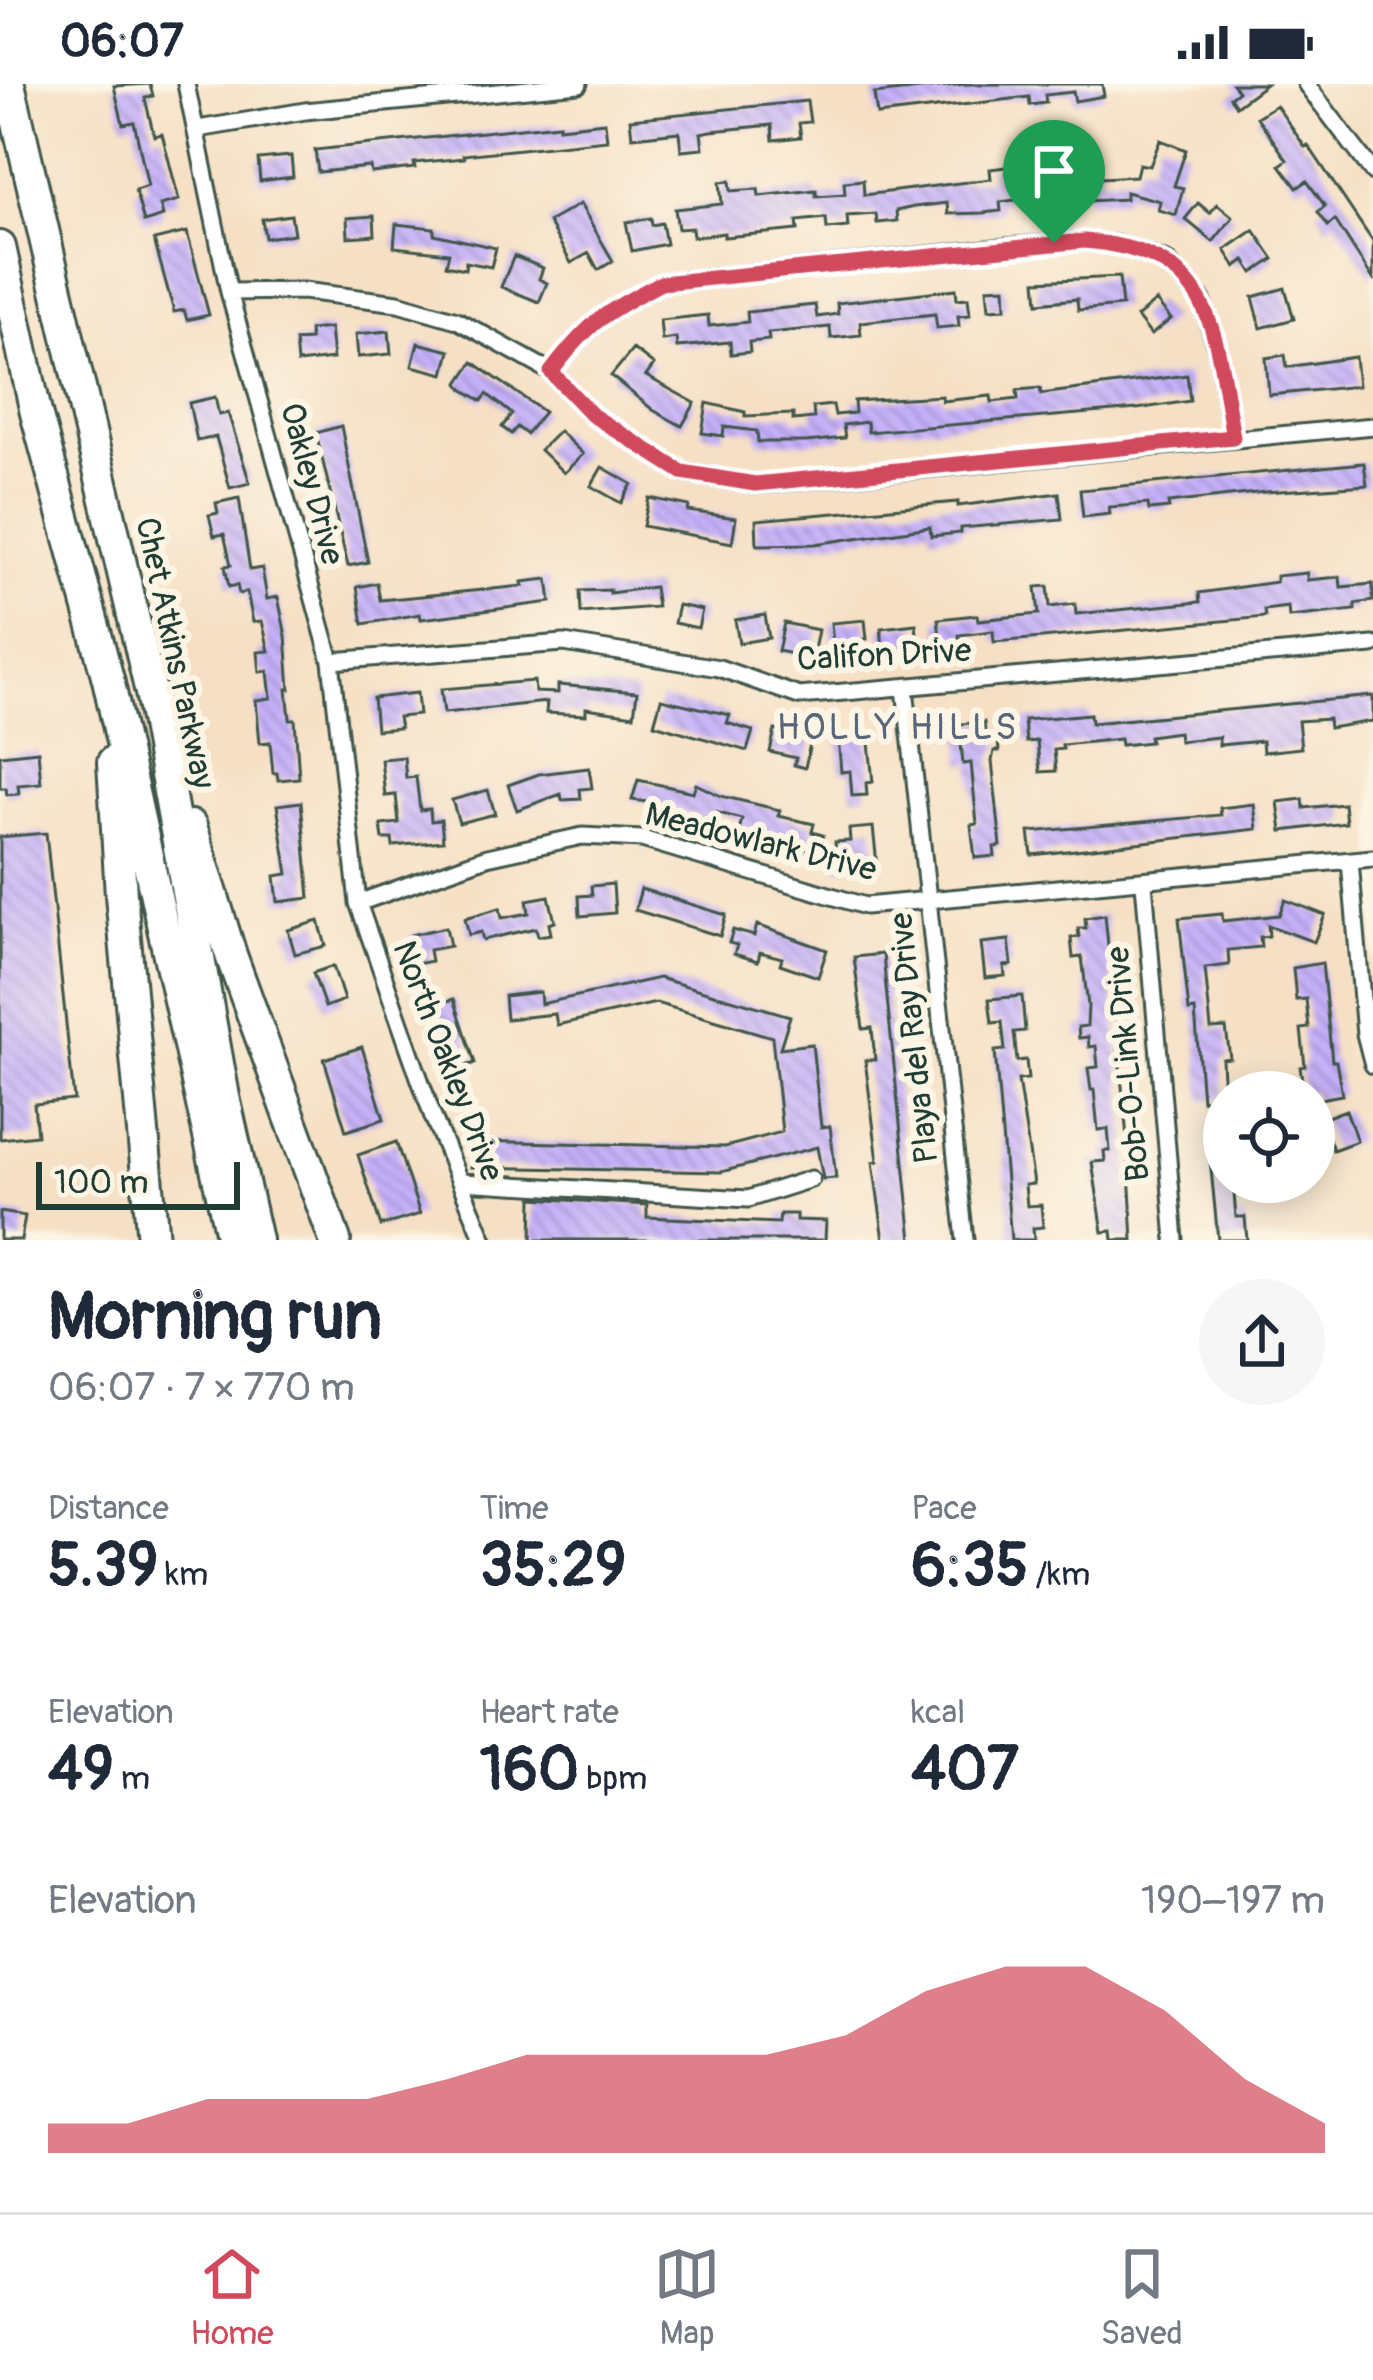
<!DOCTYPE html>
<html lang="en">
<head>
<meta charset="utf-8">
<style>
  :root { --surface:#fff; --page:#f6f6f7; --text:#1f2937; --muted:#747a83; --line:#e0e1e3; --accent:#d1495b }
  body { margin:0; font-family:Pangolin,sans-serif; background:var(--page); color:var(--text); height:100vh; display:flex; flex-direction:column; font-size:45px; white-space:nowrap }
  * { box-sizing:border-box; margin:0 }
  p { font-size:39px; color:var(--muted) }
  .icon { flex:none; width:66px; height:66px; fill:none; stroke:currentColor; stroke-width:2; stroke-linecap:round; stroke-linejoin:round }
  .map { position:relative; height:1156px; overflow:hidden }
  .panel { display:flex; flex-direction:column; background:var(--surface); flex:1 }
  .panel>* { flex:none }
  .controls { position:absolute; left:1203px; top:987px; display:grid; gap:24px }
  .controls a { display:grid; place-items:center; width:132px; height:132px; border-radius:50%; background:var(--surface); box-shadow:0 6px 30px #0003; font-size:60px }
  .scale { position:absolute; left:36px; bottom:30px; width:204px; box-sizing:border-box; padding-left:12px; border:6px solid #1f3d34; border-top:0; font-size:33px; line-height:42px; white-space:nowrap; color:#1f3d34; -webkit-text-stroke:9px #fcf5e5; paint-order:stroke }
  .pin { position:absolute; display:grid; place-items:center; width:102px; height:102px; color:#fff; margin:-123px -51px; border-radius:50% 50% 50% 0; rotate:-45deg; box-shadow:0 0 12px #0007 }
  .pin .icon { rotate:45deg }
  .round { display:grid; place-items:center; flex:none; width:126px; height:126px; border-radius:63px; background:var(--page) }
  .summary { display:flex; align-items:center; justify-content:space-between; height:204px; padding:0 48px }
  h1 { font-size:66px; font-weight:800; line-height:90px }
  .metrics { display:grid; grid-template-columns:repeat(3,1fr); gap:18px; height:204px; padding:12px 48px }
  .metrics div { display:grid; align-content:center }
  .metrics b { font-size:60px; font-weight:800 }
  .metrics small { font-size:33px; font-weight:400 }
  .metrics p { font-size:33px }
  .chart { height:336px; padding:24px 48px }
  .chart p { display:flex; justify-content:space-between }
  .chart svg { width:100%; height:216px; margin-top:12px; fill:var(--accent); opacity:.7 }
  .status { display:flex; justify-content:space-between; align-items:center; height:84px; padding:0 60px; background:var(--surface); direction:ltr }
  .status svg { height:33px; fill:currentColor }
  .tabs { display:flex; justify-content:space-around; align-items:center; height:168px; border-top:3px solid var(--line); background:var(--surface); font-size:33px; color:var(--muted) }
  .tabs a { display:grid; justify-items:center; gap:6px }
  .tabs .active { color:var(--accent) }
  .map>svg:first-child { display:block }
</style>
</head>
<body>
<div class="status"><b>06:07</b><svg viewBox="0 0 49 12"><path d="M0 12V9h3v3zM5 12V6h3v6zM10 12V3h3v9zM15 12V0h3v12zM26 1h20v11H26zM47 4h2v5h-2z"/></svg></div>
<div class="map">
<svg width="1373" height="1156" viewBox="0 0 1373 1156">
  <defs>
    <pattern id="building-back-hatch" width="6" height="6" patternUnits="userSpaceOnUse" patternTransform="scale(3)"><rect width="6" height="6" fill="#c6b0fa"/><path d="M-1 5l2 2M0 0l6 6M5-1l2 2" fill="none" stroke="#a090cb"/></pattern>
  </defs>
  <rect width="100%" height="100%" fill="#fcf5e5"/>
  <filter id="ink" filterUnits="userSpaceOnUse"><feTurbulence type="fractalNoise" baseFrequency=".00833" numOctaves="2"/><feDisplacementMap in="SourceGraphic" scale="24" xChannelSelector="R" yChannelSelector="G"/><feConvolveMatrix kernelMatrix="1 2 1 2 8 2 1 2 1" color-interpolation-filters="sRGB"/></filter>
  <filter id="wash" filterUnits="userSpaceOnUse"><feTurbulence type="fractalNoise" baseFrequency=".004" numOctaves="4" result="noise"/><feDisplacementMap in="SourceGraphic" scale="48" xChannelSelector="R" yChannelSelector="G"/><feGaussianBlur stdDeviation="2.7" result="paint"/><feColorMatrix in="noise" values="0 0 0 0 0 0 0 0 0 0 0 0 0 0 0 0 0 1.4 0 .05"/><feComposite in="paint" operator="in"/></filter>
  <g filter="url(#wash)">
    <rect width="100%" height="100%" fill="#f6e0c5"/>
    <g id="blocks">
      <!-- building -->
      <path fill="url(#building-back-hatch)" d="M150,0L153,12L145,14L154,52L162,50L179,116L160,121L163,132L144,138L135,106L148,102L134,38L123,40L114,2Z
        M965,0H1102L1104,12L1075,17L1073,8L1045,11L1046,19L1030,21L1029,13L877,31L874,10Z
        M1232,0H1266L1236,22L1230,13L1238,7Z
        M807,17L810,38L799,39L801,53L773,56L772,41L711,47L701,49L703,64L681,66L679,48L632,53L630,35Z
        M1276,21L1305,63L1308,61L1373,158V195L1335,136L1328,142L1318,128L1325,122L1307,97L1297,104L1280,81L1287,76L1257,33Z
        M605,38L607,56L463,71L464,74L414,79L415,84L371,89L370,83L318,88L315,66L559,40V43Z
        M1160,56L1186,66L1174,102L1183,104L1176,131L1158,126L1160,117L1126,108V115L1088,117V108L1049,112L1050,120L1031,122L1030,114L1000,118L1001,127L982,129L948,130L947,119L914,123L896,127L897,137L877,139L876,130L847,132L848,143L827,145L826,134L797,137L798,146L724,153V149L693,153L692,144L678,145L675,125L722,120L720,98L730,97L731,107L758,105L759,112L816,106V112L845,110L844,98L863,96L864,111L991,95L990,85L1006,83L1007,90L1047,86L1048,95L1087,91L1086,80L1100,79L1101,94L1136,92L1139,80L1150,82Z
        M291,72L293,93L260,97L258,75Z
        M1198,119L1210,129L1217,120L1233,133L1213,158L1185,135Z
        M580,120L613,177L598,186L589,169L571,179L548,138Z
        M291,131L294,150L265,154L262,135Z
        M374,132L375,151L348,153L347,134Z
        M651,134L652,141L662,139L666,160L632,167L626,138Z
        M396,140L434,144V150L496,164L491,183L466,178L465,185L446,181L449,169L394,163Z
        M1254,146L1274,175L1253,189L1245,176L1236,183L1225,166Z
        M187,148L209,231L187,236L184,226L174,228L154,156Z
        M514,172L543,184L539,195L547,199L539,218L501,203Z
        M1119,193L1122,222L1078,226L1077,215L1038,219L1036,197Z
        M1005,203L1006,224L989,225L987,204Z
        M1285,204L1294,235L1261,244L1253,213Z
        M956,205L957,215L968,214L970,231L958,232L959,242L937,244L935,230L860,238L861,251L831,254L830,243L768,249L769,256L749,258L750,268L731,270L730,258L677,263L676,254L662,256L660,236L708,231L709,242L748,238L747,228L815,221L817,233L838,230L837,219Z
        M1156,217L1171,235L1151,251L1137,233Z
        M330,244L333,275L297,279L295,257L310,256L309,246Z
        M389,247L391,270L358,273L356,250Z
        M418,259L450,267L444,290L412,282Z
        M633,265L654,281L646,292L695,319L682,342L653,326L611,292Z
        M1285,271L1287,283L1355,273L1358,302L1269,311L1266,274Z
        M473,278L544,328L526,350L517,343L511,350L502,343L512,330L487,310L482,317L463,305L459,299Z
        M1187,291L1190,317L1137,325L868,348L867,338L843,341L845,354L806,358H758L757,347L724,343L723,352L702,349L707,319L745,328V332L793,330V336L814,334L813,323L833,321L835,331L855,329L854,317L942,312V317L991,312L992,318L1018,315L1017,306L1040,304L1041,310Z
        M215,313L219,331L228,329L250,399L230,404L216,353L197,357L189,319Z
        M341,342L368,478L348,482L316,349Z
        M559,347L583,370L564,389L540,366Z
        M1364,379L1367,401L1265,408L1168,419L1169,424L1149,426L1148,420L1109,423L1110,430L1083,433L1080,406Z
        M602,383L632,400L621,419L591,402Z
        M1059,409L1062,435L961,444V449L931,452L930,443L815,460L757,461L756,436L958,418V422Z
        M239,414L250,486L262,484L267,515L278,513L286,552L290,605H287L290,635H295L299,694L278,696L277,689H273L270,658L260,659L256,616L271,614L268,587L260,588L258,568L269,567L262,537L253,538L247,508L239,510L237,501L229,503L225,482L231,481L224,450L214,452L209,431L218,429L216,419Z
        M649,414L689,422L688,427L736,434L732,459L643,442Z
        M1307,489V496L1340,493L1341,503L1373,500V517L1355,520V526L1289,533L1288,523L1264,526L1265,533L1042,554L994,558L993,547L959,551L960,561L941,563L938,535L977,531L978,536L1039,530L1036,503L1048,502L1050,523L1075,520L1076,530L1200,518L1199,509L1276,498V492Z
        M548,495L551,518L421,535L420,530L363,540L357,503L377,499L380,516L523,502L522,498Z
        M654,503L657,523L581,529L580,507L610,506V509Z
        M678,521L702,526L698,544L674,539Z
        M765,531L769,554L739,559L735,536Z
        M865,536L867,555L856,556L858,576L835,579L831,539Z
        M784,539L818,546L814,566L799,563L797,571L778,567Z
        M916,540L918,560L904,562L905,572L884,574L881,544Z
        M534,597L535,608L558,609V601L637,608L634,631L586,624V631L546,629L547,618L444,629L441,605Z
        M417,609L419,631L398,633L400,644L376,646L373,614Z
        M1373,612V637L1329,644L1328,635L1298,637L1301,664L1263,668L1262,657L1219,661V653L1179,657L1178,648L1149,652L1150,658L1121,661L1120,655L1062,661L1063,665L1054,666L1056,687L1040,688L1037,657L1026,658L1024,636L1090,630L1091,639Z
        M661,615L730,631L727,639L753,647L747,667L654,640Z
        M984,638L986,657L998,656L999,667H994L992,677L1001,762L994,763L995,772L975,774L971,741L977,740L971,679L963,680L959,640Z
        M775,646L811,654L805,684L794,681L796,674L770,668Z
        M868,649L873,698L866,699L867,711L852,712L850,687L841,688L838,652Z
        M38,667L41,699L18,701L19,710L7,711L6,704H0V671Z
        M404,673L406,694L416,693L420,726L430,725L431,737L441,736L443,757L393,762L392,755H383L381,741L399,739L396,711L385,712L381,675Z
        M589,684L592,704L580,705L581,715L562,716L561,710L517,726L508,701L539,690Z
        M638,696L693,708L696,700L721,712L780,726L778,732L814,740L812,748L823,751L819,768L739,747L742,735L715,728L712,738L663,720L632,716Z
        M488,706L495,730L459,739L452,716Z
        M1303,715L1304,724L1344,720L1346,739L1282,747L1278,718Z
        M301,718L310,814L278,818L275,792L288,790L277,721Z
        M1254,720L1257,745L1032,771L1029,748L1221,731L1220,724Z
        M873,743L877,780L837,784L835,758L850,757L849,745Z
        M46,749L74,1016L34,1020L37,1051L0,1055V753Z
        M613,800L615,829L580,832L579,812L592,811L591,802Z
        M641,805L726,831L720,852L635,826Z
        M549,812L555,838L549,840L551,850L538,852L536,844L483,856L481,848L469,851L465,834L500,824L502,834L529,829L527,816Z
        M1285,816L1325,831L1314,858L1268,841L1269,852L1260,853L1261,863L1228,866L1229,881L1205,884L1211,945L1226,944L1230,974L1222,975L1224,1014L1202,1016L1195,926L1189,927L1179,834L1222,830L1223,837L1279,831Z
        M1105,831L1127,1053L1133,1156H1113L1112,1147L1103,1148L1092,1078L1105,1077L1104,1067H1110L1108,1045L1098,1046L1094,1006H1091L1088,984L1098,983L1096,962L1089,963L1088,953L1079,954L1078,943L1087,942L1088,922L1082,873L1073,874L1071,854L1079,853L1078,844H1086L1085,834Z
        M319,837L326,862L295,870L288,846Z
        M757,841L827,866L818,893L780,880L782,874L760,868L758,877L734,870L737,861L729,859L733,846L754,852Z
        M446,843L450,862L429,866L431,877L417,880L411,851Z
        M1009,856L1012,881L1004,882L1005,892L985,894L981,859Z
        M883,870L886,904L912,1156H884L873,1078L878,1077L865,976H875L872,944L863,945L854,873Z
        M1322,879L1332,977H1336L1342,1011L1314,1016V1008H1304L1300,983L1305,982L1301,945L1309,944L1306,915L1296,916L1293,884Z
        M333,882L344,916L325,923L313,889Z
        M659,894L790,932L780,964L812,960L821,1043L830,1042L836,1094L823,1095L817,1063L721,1088L471,1083V1057L725,1063L782,1048L772,953L656,919L557,941L555,930L506,935L504,912L540,908L541,920Z
        M1022,912L1025,947L1014,948L1017,977L1026,976L1028,995L1018,996L1034,1100L1025,1101L1027,1122L1041,1121L1043,1143L1033,1144L1034,1156H1011L995,967L1005,966L1002,938L992,939L989,915Z
        M454,915L475,979L453,986L432,922Z
        M362,963L384,1035L346,1047L324,975Z
        M1346,1026L1357,1057L1333,1066L1322,1035Z
        M1224,1042V1098H1233L1236,1133H1245L1247,1156H1218L1207,1044Z
        M396,1058L420,1130L381,1142L358,1071Z
        M533,1114L647,1121V1133L779,1139L780,1130H796V1136L826,1137L825,1156H532Z
        M0,1128L25,1132L21,1156H0Z"/>
    </g>
  </g>
  <g filter="url(#ink)">
    <use href="#blocks" fill-opacity="0" stroke="#3f554a" stroke-width="3"/>
    <g fill="none" stroke-linecap="round" stroke-linejoin="round">
      <!-- minor casing -->
      <g stroke="#3f554a" stroke-width="21">
        <path id="minor" d="M186,0L229,208L331,577L358,819L433,1033L484,1156
          M1306,0L1373,88
          M198,45L305,27L579,0
          M229,208L303,207L398,219L457,236L551,288L592,331L682,388L755,401L1373,342
          M551,288C589,238 605,227 661,199L1005,163L1084,157L1116,160L1167,177L1202,216L1218,270L1233,353
          M331,577L564,559L719,584L799,612L1373,561
          M905,604L965,1156
          M1350,777L1365,950L1373,981
          M1144,799L1175,1156
          M358,819L487,773L582,752L642,755L865,822L1373,774
          M462,1098L748,1115L811,1095"/>
      </g>
      <!-- motorway casing -->
      <g stroke="#3f554a" stroke-width="36">
        <path id="motorway" d="M9,0L152,613L224,1013L256,1156
          M0,163L36,329L108,595L232,1156
          M113,678L121,811L153,1156
          M191,742L232,874L335,1156"/>
      </g>
      <!-- minor -->
      <use href="#minor" stroke="#fff" stroke-width="15"/>
      <!-- motorway -->
      <use href="#motorway" stroke="#fff" stroke-width="30"/>
    </g>
  </g>
  <g fill="none" stroke-linecap="round" stroke-linejoin="round" filter="url(#ink)">
    <!-- route casing -->
    <g stroke="#fff" stroke-width="24">
      <path id="route" d="M1084,157C1216,168 1214,244 1233,353L755,400L682,388L592,331L551,288C589,238 606,227 661,199Z"/>
    </g>
    <!-- route -->
    <use href="#route" stroke="#d1495b" stroke-width="15"/>
  </g>
  <g text-anchor="middle" dominant-baseline="central" stroke-width="12" stroke-linejoin="round" paint-order="stroke">
    <!-- street labels -->
    <g font-size="33" fill="#1f3d34" stroke="#fcf5e5">
      <text transform="translate(312 400) rotate(75)">Oakley Drive</text>
      <text transform="translate(175 569) rotate(78)">Chet Atkins Parkway</text>
      <text transform="translate(884 571) rotate(-3)">Califon Drive</text>
      <text transform="translate(761 758) rotate(14)">Meadowlark Drive</text>
      <text transform="translate(914 954) rotate(-96)">Playa del Ray Drive</text>
      <text transform="translate(448 977) rotate(69)">North Oakley Drive</text>
      <text transform="translate(1128 980) rotate(-95)">Bob-O-Link Drive</text>
    </g>
    <!-- neighbourhood labels -->
    <g font-size="36" letter-spacing="3" fill="#596579" stroke="#fcf5e5">
      <text x="898" y="643">HOLLY HILLS</text>
    </g>
  </g>
</svg>
<div class="controls">
<a><svg class="icon" aria-label="locate" viewBox="0 0 24 24"><circle cx="12" cy="12" r="6"/><path d="M12 2v4M12 18v4M2 12h4M18 12h4"/></svg></a>
</div>
<div class="scale">100 m</div>
<div class="pin" style="left:1054px;top:159px;background:#1e9e55"><svg class="icon" aria-label="arrive" viewBox="0 0 24 24"><path d="M6 21V4h12l-3 4 3 4H6"/></svg></div>
</div>
<section class="panel">
<div class="summary"><div><h1>Morning run</h1><p>06:07 · 7 × 770 m</p></div><a class="round"><svg class="icon" aria-label="share" viewBox="0 0 24 24"><path d="M12 15V3M7 8l5-5 5 5M5 13v7h14v-7"/></svg></a></div>
<div class="metrics">
<div><p>Distance</p><b>5.39<small> km</small></b></div>
<div><p>Time</p><b>35:29</b></div>
<div><p>Pace</p><b>6:35<small> /km</small></b></div>
</div>
<div class="metrics">
<div><p>Elevation</p><b>49<small> m</small></b></div>
<div><p>Heart rate</p><b>160<small> bpm</small></b></div>
<div><p>kcal</p><b>407</b></div>
</div>
<div class="chart"><p><span>Elevation</span>190–197 m</p>
<svg viewBox="0 0 160 44" preserveAspectRatio="none"><path d="M0 44V38L10 38L20 33L30 33L40 33L50 29L60 24L70 24L80 24L90 24L100 20L110 11L120 6L130 6L140 15L150 29L160 38V44z"/></svg>
</div>
</section>
<nav class="tabs">
<a class="active"><svg class="icon" aria-label="home" viewBox="0 0 24 24"><path d="M3 11l9-7 9 7M6 9v11h12V9"/></svg>Home</a>
<a><svg class="icon" aria-label="map" viewBox="0 0 24 24"><path d="M3 6l6-2 6 2 6-2v14l-6 2-6-2-6 2zM9 4v14M15 6v14"/></svg>Map</a>
<a><svg class="icon" aria-label="saved" viewBox="0 0 24 24"><path d="M7 4h10v16l-5-4-5 4z"/></svg>Saved</a>
</nav>
</body>
</html>
